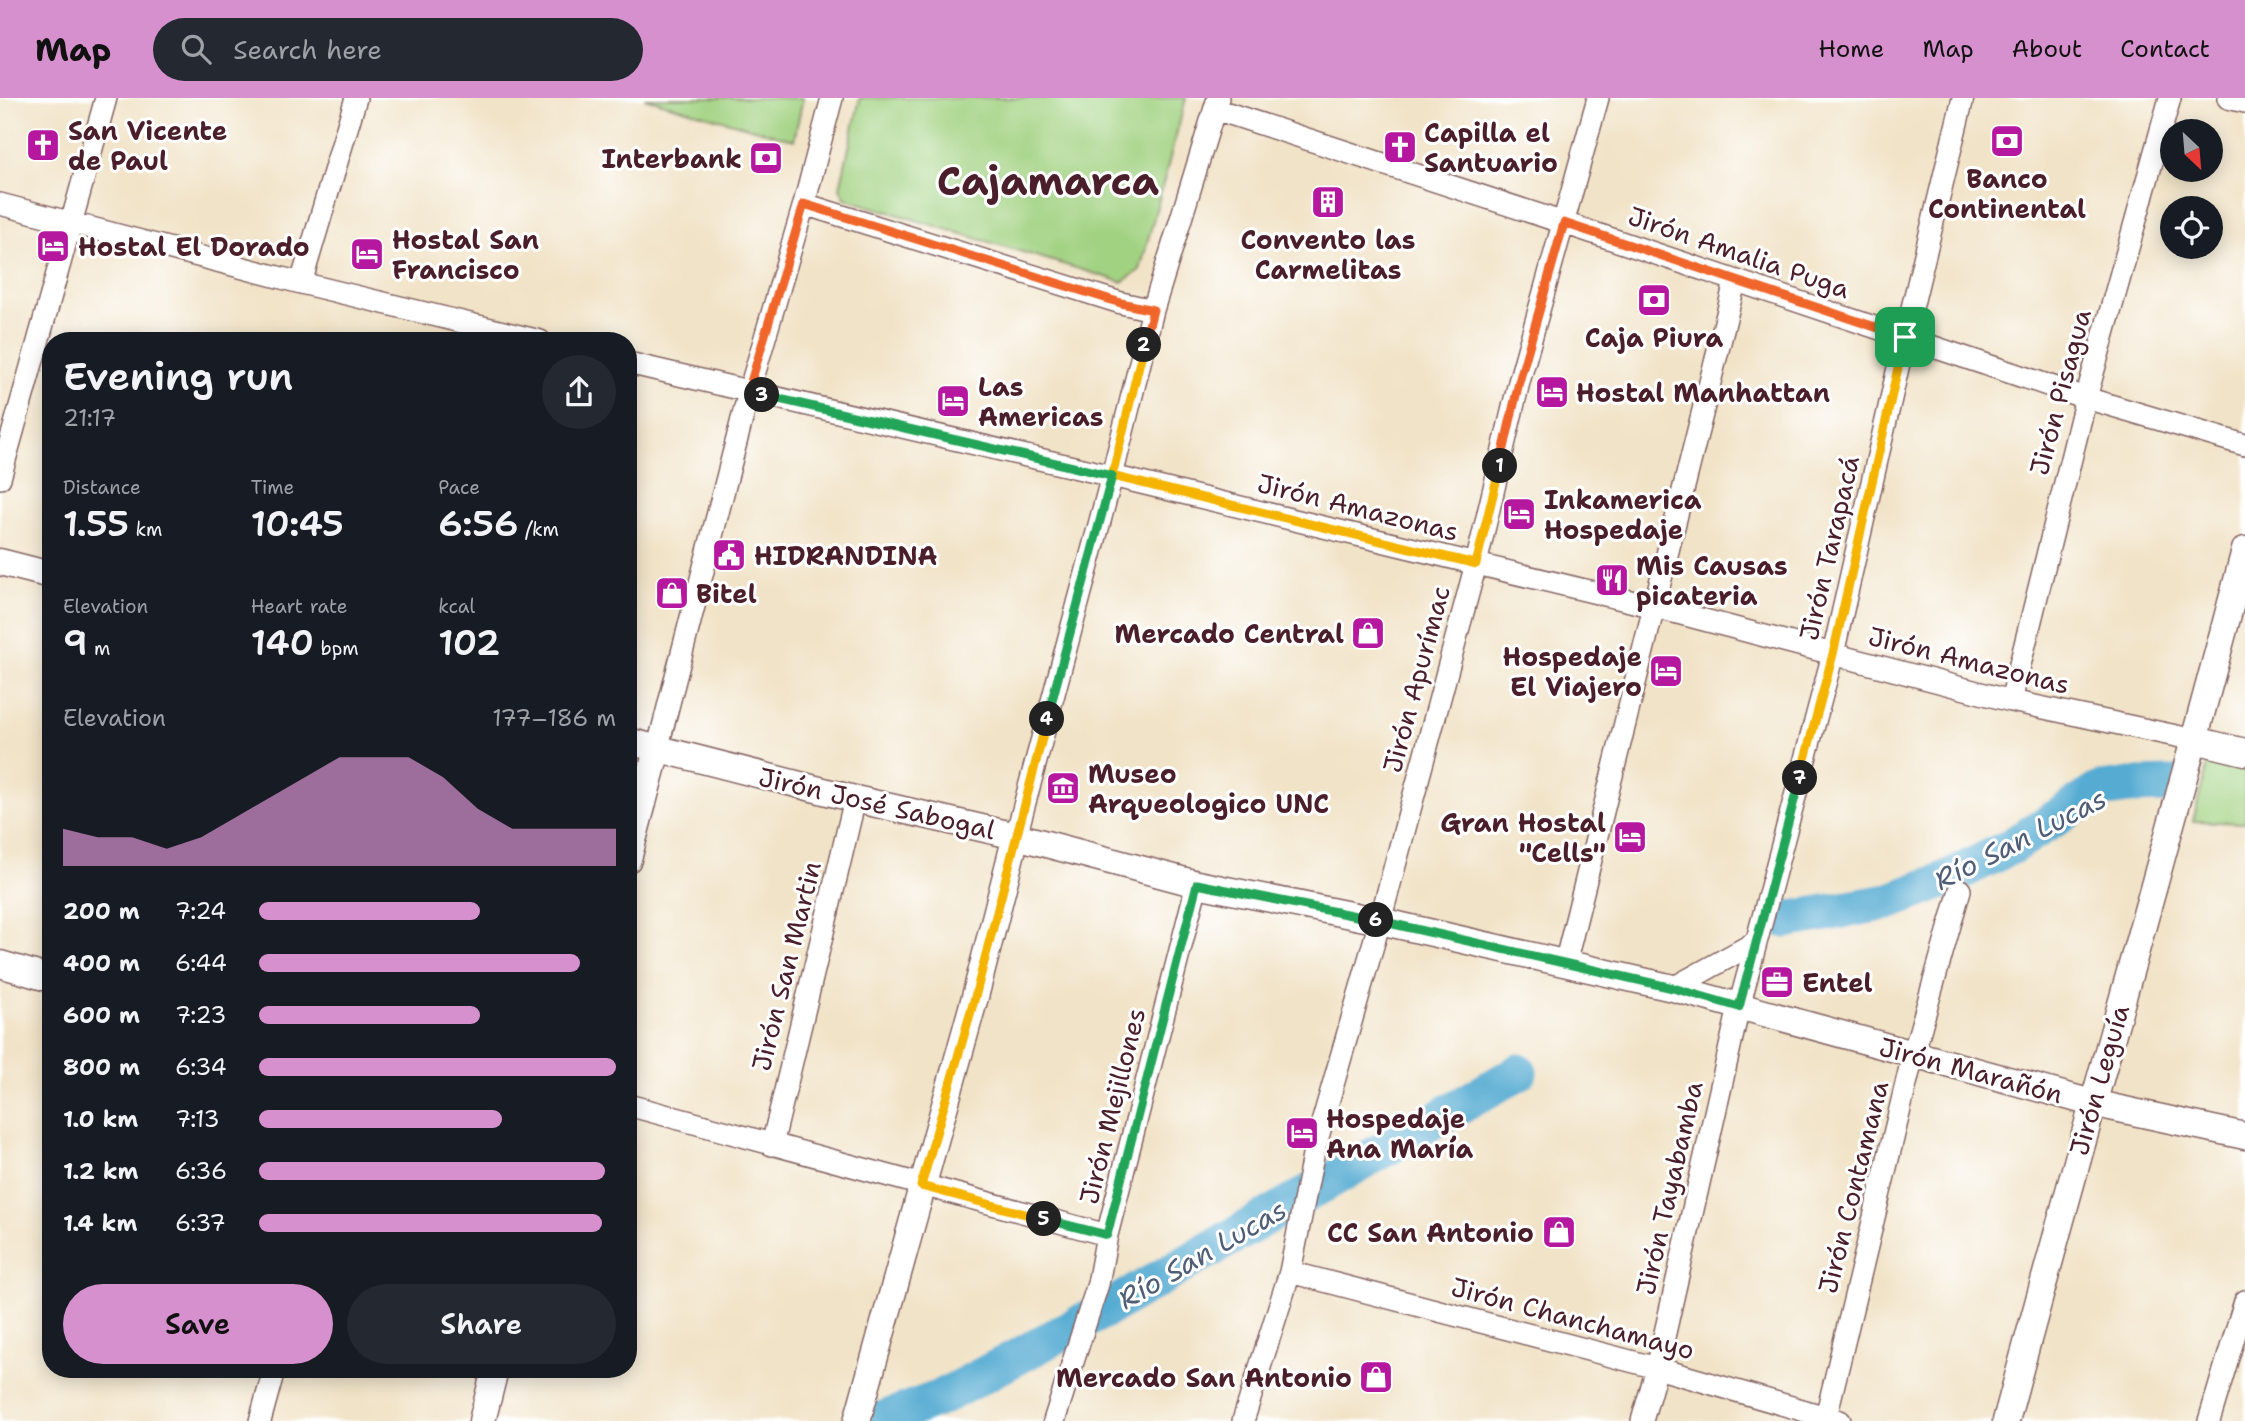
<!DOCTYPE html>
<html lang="en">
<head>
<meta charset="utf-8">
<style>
  :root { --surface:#171b24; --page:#242831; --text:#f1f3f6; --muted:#9ea1a6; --accent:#d690ce }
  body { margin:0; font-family:"Shantell Sans",sans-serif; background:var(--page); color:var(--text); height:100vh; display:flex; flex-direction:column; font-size:26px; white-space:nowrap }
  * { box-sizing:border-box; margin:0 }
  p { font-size:23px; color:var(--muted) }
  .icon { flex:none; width:38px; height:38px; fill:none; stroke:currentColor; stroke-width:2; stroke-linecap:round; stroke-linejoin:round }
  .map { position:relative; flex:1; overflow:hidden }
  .drawer { position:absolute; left:42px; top:234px; width:595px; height:1046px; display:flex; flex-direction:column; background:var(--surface); border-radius:28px; box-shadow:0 4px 18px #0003 }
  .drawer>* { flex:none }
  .needle { width:46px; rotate:154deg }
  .fabs { position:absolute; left:2160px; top:21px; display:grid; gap:14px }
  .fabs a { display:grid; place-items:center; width:63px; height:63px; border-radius:50%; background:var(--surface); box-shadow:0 4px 18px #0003; font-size:35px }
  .pin { position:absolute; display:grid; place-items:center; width:60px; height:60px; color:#fff; margin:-30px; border-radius:14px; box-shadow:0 4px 10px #0006 }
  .km { position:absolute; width:35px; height:35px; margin:-18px; border-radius:50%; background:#222; color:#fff; font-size:19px; line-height:35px; text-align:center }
  .round { display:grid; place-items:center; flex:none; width:74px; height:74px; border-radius:37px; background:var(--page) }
  .headline { display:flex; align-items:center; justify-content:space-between; height:119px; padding:0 21px }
  h1 { font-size:38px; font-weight:600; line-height:52px }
  .stats { display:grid; grid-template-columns:repeat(3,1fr); gap:10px; height:119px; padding:7px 21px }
  .stats div { display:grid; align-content:center }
  .stats b { font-size:35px; font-weight:600 }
  .stats small { font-size:19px; font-weight:400 }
  .stats p { font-size:19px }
  .chart { height:196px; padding:14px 21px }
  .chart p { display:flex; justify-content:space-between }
  .chart svg { width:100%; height:126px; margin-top:7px; fill:var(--accent); opacity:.7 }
  .action { display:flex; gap:14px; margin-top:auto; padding:14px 21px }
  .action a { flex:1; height:80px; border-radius:42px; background:var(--accent); color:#111; font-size:28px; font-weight:600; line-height:80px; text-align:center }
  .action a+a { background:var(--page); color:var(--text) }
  ul { padding:0 21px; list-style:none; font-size:23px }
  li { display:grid; grid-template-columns:112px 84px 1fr; align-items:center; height:52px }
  li i { height:18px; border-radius:9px; background:var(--accent) }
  header { display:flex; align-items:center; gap:42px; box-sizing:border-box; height:98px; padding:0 35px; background:var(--accent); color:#111 }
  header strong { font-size:33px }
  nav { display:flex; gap:38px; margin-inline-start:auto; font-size:24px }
  .search { width:490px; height:63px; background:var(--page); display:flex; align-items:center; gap:18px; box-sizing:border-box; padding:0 24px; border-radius:38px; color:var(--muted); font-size:26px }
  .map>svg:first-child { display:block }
</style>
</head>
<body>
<header>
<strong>Map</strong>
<div class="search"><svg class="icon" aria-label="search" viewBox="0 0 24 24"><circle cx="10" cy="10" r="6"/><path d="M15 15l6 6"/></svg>Search here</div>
<nav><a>Home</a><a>Map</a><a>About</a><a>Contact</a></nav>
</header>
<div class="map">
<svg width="2245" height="1323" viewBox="0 0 2245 1323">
  <rect width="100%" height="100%" fill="#fff"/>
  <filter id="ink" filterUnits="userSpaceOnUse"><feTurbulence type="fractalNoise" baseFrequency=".0143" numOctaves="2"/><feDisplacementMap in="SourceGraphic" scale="14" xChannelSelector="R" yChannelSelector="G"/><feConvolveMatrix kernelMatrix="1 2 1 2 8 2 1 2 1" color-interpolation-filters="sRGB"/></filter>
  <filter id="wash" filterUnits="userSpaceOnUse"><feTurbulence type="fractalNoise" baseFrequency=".00686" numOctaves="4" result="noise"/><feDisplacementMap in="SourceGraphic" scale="28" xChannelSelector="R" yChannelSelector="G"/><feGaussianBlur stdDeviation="1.57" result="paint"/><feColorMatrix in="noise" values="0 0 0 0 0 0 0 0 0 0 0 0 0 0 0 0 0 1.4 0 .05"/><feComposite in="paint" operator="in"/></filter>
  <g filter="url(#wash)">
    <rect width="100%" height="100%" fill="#f1e3c7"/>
    <!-- green -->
    <path fill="#a1d281" stroke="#767856" stroke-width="2" d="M644,0H803L794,42Z
      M860,0H1186L1140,172L1122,184L846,101L840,90Z
      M2211,652L2245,660V725L2193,723Z"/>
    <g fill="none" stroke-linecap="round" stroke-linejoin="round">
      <!-- river -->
      <path stroke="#55abd2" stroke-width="37" d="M1786,822L1888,804L1942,783L2010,749L2100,692L2130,688L2173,687
        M878,1323L940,1300L1103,1213L1519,974"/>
    </g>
  </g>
  <g filter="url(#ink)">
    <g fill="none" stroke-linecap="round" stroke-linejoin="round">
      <!-- minor casing -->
      <g stroke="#846462" stroke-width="24">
        <path id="minor" d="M2228,0L2245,4
          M1215,11L1564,125L2086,300L2245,347
          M0,106L301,185L540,243
          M804,106L1121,205L1153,212
          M301,185L356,0
          M628,265L1112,378L1655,509L2011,603L2195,642
          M0,380L106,0
          M2011,603L2086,300L2170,0
          M657,652L749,294L804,106L832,0
          M1016,738L1112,378L1153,212L1218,0
          M1565,866L1735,184
          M1673,890L1756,844
          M628,1007L1107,1137
          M772,1047L855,701
          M1290,1174L1657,1270L1840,1323
          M1826,1319L1913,957L1960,792
          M260,1323L274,1272
          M1054,1323L1098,1186L1107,1137L1197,786
          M1243,1323L1290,1174L1314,1053L1380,823L1476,466L1519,284L1598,0
          M1642,1323L1657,1270L1739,909L1833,556L1905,239L1963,0
          M2209,1323L2245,1203"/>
      </g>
      <!-- tertiary casing -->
      <g stroke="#846462" stroke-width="29">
        <path id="tertiary" d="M0,464L51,477
          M2195,642L2245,654
          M628,643L855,701L1016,738L1197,786L1380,823L1673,890L2092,1005L2245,1038
          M628,761L657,652
          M0,866L51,881
          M482,1323L495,1272
          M857,1323L975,899L1016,738
          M2006,1323C2084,1032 2169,743 2245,452"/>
      </g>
      <!-- minor -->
      <use href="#minor" stroke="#fff" stroke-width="21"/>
      <!-- tertiary -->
      <use href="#tertiary" stroke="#fff" stroke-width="26"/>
    </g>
  </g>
  <g fill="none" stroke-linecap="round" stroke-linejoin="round" filter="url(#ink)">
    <!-- split-1 casing -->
    <g stroke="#fff" stroke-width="14">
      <path id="split-1" d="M1500,368L1519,284L1564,125L1905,239"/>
    </g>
    <!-- split-2 casing -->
    <g stroke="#fff" stroke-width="14">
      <path id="split-2" d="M1144,247L1112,378L1476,466L1500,368"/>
    </g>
    <!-- split-3 casing -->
    <g stroke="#fff" stroke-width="14">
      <path id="split-3" d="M762,297L748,294L804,106L1121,205L1153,212L1144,247"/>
    </g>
    <!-- split-4 casing -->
    <g stroke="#fff" stroke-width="14">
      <path id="split-4" d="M762,297L1112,378L1047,621"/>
    </g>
    <!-- split-5 casing -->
    <g stroke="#fff" stroke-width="14">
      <path id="split-5" d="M1044,1121L921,1088L975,899L1047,621"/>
    </g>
    <!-- split-6 casing -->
    <g stroke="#fff" stroke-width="14">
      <path id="split-6" d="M1044,1121L1107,1137L1197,786L1376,822"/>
    </g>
    <!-- split-7 casing -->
    <g stroke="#fff" stroke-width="14">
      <path id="split-7" d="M1376,822L1673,890L1739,909L1800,680"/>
    </g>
    <!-- split-8 casing -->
    <g stroke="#fff" stroke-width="14">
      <path id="split-8" d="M1800,680L1833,556L1905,239"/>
    </g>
    <!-- split-1 -->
    <use href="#split-1" stroke="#f0652b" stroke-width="9"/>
    <!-- split-2 -->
    <use href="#split-2" stroke="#f5b400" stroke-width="9"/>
    <!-- split-3 -->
    <use href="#split-3" stroke="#f0652b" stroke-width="9"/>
    <!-- split-4 -->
    <use href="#split-4" stroke="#22a559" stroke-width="9"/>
    <!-- split-5 -->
    <use href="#split-5" stroke="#f5b400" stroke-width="9"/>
    <!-- split-6 -->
    <use href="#split-6" stroke="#22a559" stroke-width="9"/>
    <!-- split-7 -->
    <use href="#split-7" stroke="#22a559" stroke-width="9"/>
    <!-- split-8 -->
    <use href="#split-8" stroke="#f5b400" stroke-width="9"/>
  </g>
  <!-- icons -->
  <defs>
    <g id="bank-square" transform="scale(1.75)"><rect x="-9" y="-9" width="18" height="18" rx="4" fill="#b5179e" stroke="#fff"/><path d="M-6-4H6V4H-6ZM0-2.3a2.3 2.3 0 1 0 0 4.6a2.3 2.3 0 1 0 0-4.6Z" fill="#fff"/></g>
    <g id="church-square" transform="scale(1.75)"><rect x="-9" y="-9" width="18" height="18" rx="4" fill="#b5179e" stroke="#fff"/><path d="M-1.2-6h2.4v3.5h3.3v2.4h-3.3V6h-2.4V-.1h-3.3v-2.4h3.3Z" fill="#fff"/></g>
    <g id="building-square" transform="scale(1.75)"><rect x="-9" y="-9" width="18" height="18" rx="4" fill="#b5179e" stroke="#fff"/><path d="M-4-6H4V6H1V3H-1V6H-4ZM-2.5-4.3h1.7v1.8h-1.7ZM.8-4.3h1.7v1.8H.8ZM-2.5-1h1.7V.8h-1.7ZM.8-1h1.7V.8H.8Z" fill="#fff"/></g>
    <g id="hotel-square" transform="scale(1.75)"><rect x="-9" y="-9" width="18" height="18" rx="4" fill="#b5179e" stroke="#fff"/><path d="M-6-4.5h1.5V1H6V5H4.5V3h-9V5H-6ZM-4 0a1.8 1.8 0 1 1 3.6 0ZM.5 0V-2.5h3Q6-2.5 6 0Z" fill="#fff"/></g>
    <g id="civic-square" transform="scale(1.75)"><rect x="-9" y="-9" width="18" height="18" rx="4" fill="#b5179e" stroke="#fff"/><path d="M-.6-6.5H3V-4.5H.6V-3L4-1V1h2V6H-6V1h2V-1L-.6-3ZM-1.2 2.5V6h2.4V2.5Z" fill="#fff"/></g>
    <g id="restaurant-square" transform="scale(1.75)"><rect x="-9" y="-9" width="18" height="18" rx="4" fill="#b5179e" stroke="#fff"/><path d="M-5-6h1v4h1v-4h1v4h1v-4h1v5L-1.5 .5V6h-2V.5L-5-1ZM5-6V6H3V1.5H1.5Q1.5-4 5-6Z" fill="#fff"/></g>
    <g id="shop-square" transform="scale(1.75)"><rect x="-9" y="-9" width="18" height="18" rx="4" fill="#b5179e" stroke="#fff"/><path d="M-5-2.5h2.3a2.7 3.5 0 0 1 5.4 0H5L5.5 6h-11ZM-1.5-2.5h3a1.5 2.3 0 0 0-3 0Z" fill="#fff"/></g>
    <g id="museum-square" transform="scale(1.75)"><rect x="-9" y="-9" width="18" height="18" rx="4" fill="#b5179e" stroke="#fff"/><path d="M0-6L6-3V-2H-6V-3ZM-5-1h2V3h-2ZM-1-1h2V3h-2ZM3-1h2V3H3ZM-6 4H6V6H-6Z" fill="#fff"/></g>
    <g id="office-square" transform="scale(1.75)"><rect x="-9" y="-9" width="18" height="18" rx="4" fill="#b5179e" stroke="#fff"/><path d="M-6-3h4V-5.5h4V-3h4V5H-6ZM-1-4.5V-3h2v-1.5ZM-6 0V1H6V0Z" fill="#fff"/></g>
  </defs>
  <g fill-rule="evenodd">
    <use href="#bank-square" x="2007" y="43"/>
    <use href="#church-square" x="43" y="47"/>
    <use href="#church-square" x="1400" y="49"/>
    <use href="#bank-square" x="766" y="60"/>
    <use href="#building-square" x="1328" y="104"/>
    <use href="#hotel-square" x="53" y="148"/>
    <use href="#hotel-square" x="367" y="156"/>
    <use href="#bank-square" x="1654" y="202"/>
    <use href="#hotel-square" x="1552" y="294"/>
    <use href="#hotel-square" x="953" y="303"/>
    <use href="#hotel-square" x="1519" y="416"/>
    <use href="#civic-square" x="729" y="457"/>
    <use href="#restaurant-square" x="1612" y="482"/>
    <use href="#shop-square" x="672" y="495"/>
    <use href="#shop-square" x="1368" y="535"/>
    <use href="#hotel-square" x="1666" y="573"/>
    <use href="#museum-square" x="1063" y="690"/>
    <use href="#hotel-square" x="1630" y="739"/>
    <use href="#office-square" x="1777" y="884"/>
    <use href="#hotel-square" x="1302" y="1035"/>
    <use href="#shop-square" x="1559" y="1134"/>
    <use href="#shop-square" x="1376" y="1279"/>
  </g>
  <g text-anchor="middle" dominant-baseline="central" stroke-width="6" stroke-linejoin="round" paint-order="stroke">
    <!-- poi labels -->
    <g font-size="26" font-weight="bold" fill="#4a1f2b" stroke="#fff" text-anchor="start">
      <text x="68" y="32">San Vicente<tspan x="68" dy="30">de Paul</tspan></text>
      <text x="1424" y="34">Capilla el<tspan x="1424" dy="30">Santuario</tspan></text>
      <text x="742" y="60" text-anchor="end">Interbank</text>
      <text x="2007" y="80" text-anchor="middle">Banco<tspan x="2007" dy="30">Continental</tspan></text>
      <text x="392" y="141">Hostal San<tspan x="392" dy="30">Francisco</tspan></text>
      <text x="1328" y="141" text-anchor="middle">Convento las<tspan x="1328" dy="30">Carmelitas</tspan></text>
      <text x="78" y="148">Hostal El Dorado</text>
      <text x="1654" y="239" text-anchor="middle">Caja Piura</text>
      <text x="978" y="288">Las<tspan x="978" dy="30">Americas</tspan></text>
      <text x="1576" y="294">Hostal Manhattan</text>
      <text x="1544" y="401">Inkamerica<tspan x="1544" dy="30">Hospedaje</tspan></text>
      <text x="754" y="457">HIDRANDINA</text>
      <text x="1636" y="467">Mis Causas<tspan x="1636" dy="30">picateria</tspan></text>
      <text x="696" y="495">Bitel</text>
      <text x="1344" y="535" text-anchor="end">Mercado Central</text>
      <text x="1642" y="558" text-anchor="end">Hospedaje<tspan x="1642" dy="30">El Viajero</tspan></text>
      <text x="1088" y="675">Museo<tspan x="1088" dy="30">Arqueologico UNC</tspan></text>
      <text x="1606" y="724" text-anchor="end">Gran Hostal<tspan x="1606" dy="30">"Cells"</tspan></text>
      <text x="1802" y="884">Entel</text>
      <text x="1326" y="1020">Hospedaje<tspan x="1326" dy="30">Ana María</tspan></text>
      <text x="1534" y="1134" text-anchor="end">CC San Antonio</text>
      <text x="1352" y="1279" text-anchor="end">Mercado San Antonio</text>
    </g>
    <!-- street labels -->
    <g font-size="26" fill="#4a1f2b" stroke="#fff">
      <text transform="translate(1739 154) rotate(19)">Jirón Amalia Puga</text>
      <text transform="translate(2060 294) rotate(-75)">Jirón Pisagua</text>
      <text transform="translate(1358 409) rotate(14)">Jirón Amazonas</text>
      <text transform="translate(1829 450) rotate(-77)">Jirón Tarapacá</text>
      <text transform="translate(1969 562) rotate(14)">Jirón Amazonas</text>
      <text transform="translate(1416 581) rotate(-75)">Jirón Apurímac</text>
      <text transform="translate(877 705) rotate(13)">Jirón José Sabogal</text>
      <text transform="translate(786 868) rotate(-76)">Jirón San Martin</text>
      <text transform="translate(1971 972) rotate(15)">Jirón Marañón</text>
      <text transform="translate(2099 982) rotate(-74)">Jirón Leguía</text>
      <text transform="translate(1112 1008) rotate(-76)">Jirón Mejillones</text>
      <text transform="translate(1853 1089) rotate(-76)">Jirón Contamana</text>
      <text transform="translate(1669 1090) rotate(-77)">Jirón Tayabamba</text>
      <text transform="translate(1573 1220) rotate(15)">Jirón Chanchamayo</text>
    </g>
    <!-- water labels -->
    <g font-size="28" font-style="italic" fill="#4f5e76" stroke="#fff">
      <text transform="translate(2020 741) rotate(-27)">Río San Lucas</text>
      <text transform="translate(1202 1156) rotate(-30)">Río San Lucas</text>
    </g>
    <!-- town labels -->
    <g font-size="40" font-weight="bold" fill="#4a1f2b" stroke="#fff">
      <text x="1048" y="83">Cajamarca</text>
    </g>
  </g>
</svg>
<div class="fabs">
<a><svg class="needle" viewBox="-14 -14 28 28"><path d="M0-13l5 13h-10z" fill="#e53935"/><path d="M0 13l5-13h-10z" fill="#9ea1a6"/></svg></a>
<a><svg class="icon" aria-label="locate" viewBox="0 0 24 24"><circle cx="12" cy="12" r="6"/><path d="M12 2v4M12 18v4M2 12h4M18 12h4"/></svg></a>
</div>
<div class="pin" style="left:1905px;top:239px;background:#1e9e55"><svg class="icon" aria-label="arrive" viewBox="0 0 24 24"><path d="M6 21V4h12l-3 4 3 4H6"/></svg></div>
<b class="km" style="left:1500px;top:368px">1</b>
<b class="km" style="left:1144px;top:247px">2</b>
<b class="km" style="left:762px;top:297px">3</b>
<b class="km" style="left:1047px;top:621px">4</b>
<b class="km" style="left:1044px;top:1121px">5</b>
<b class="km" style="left:1376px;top:822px">6</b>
<b class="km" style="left:1800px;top:680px">7</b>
<section class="drawer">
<div class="headline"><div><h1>Evening run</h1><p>21:17</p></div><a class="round"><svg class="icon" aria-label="share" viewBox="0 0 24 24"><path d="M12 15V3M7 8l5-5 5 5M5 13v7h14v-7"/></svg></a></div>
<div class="stats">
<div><p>Distance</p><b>1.55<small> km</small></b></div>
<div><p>Time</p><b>10:45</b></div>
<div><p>Pace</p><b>6:56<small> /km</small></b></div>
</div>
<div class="stats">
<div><p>Elevation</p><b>9<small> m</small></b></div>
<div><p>Heart rate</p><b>140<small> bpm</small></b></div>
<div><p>kcal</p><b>102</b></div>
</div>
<div class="chart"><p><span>Elevation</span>177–186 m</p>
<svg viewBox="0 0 160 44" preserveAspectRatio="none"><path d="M0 44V31L10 34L20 34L30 38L40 34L50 27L60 20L70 13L80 6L90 6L100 6L110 13L120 24L130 31L140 31L150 31L160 31V44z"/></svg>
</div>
<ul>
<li><b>200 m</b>7:24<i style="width:62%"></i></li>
<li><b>400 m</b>6:44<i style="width:90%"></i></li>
<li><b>600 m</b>7:23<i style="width:62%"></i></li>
<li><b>800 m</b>6:34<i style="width:100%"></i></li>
<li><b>1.0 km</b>7:13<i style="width:68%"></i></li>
<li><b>1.2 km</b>6:36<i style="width:97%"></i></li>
<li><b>1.4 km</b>6:37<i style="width:96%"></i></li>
</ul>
<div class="action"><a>Save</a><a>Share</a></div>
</section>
</div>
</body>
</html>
